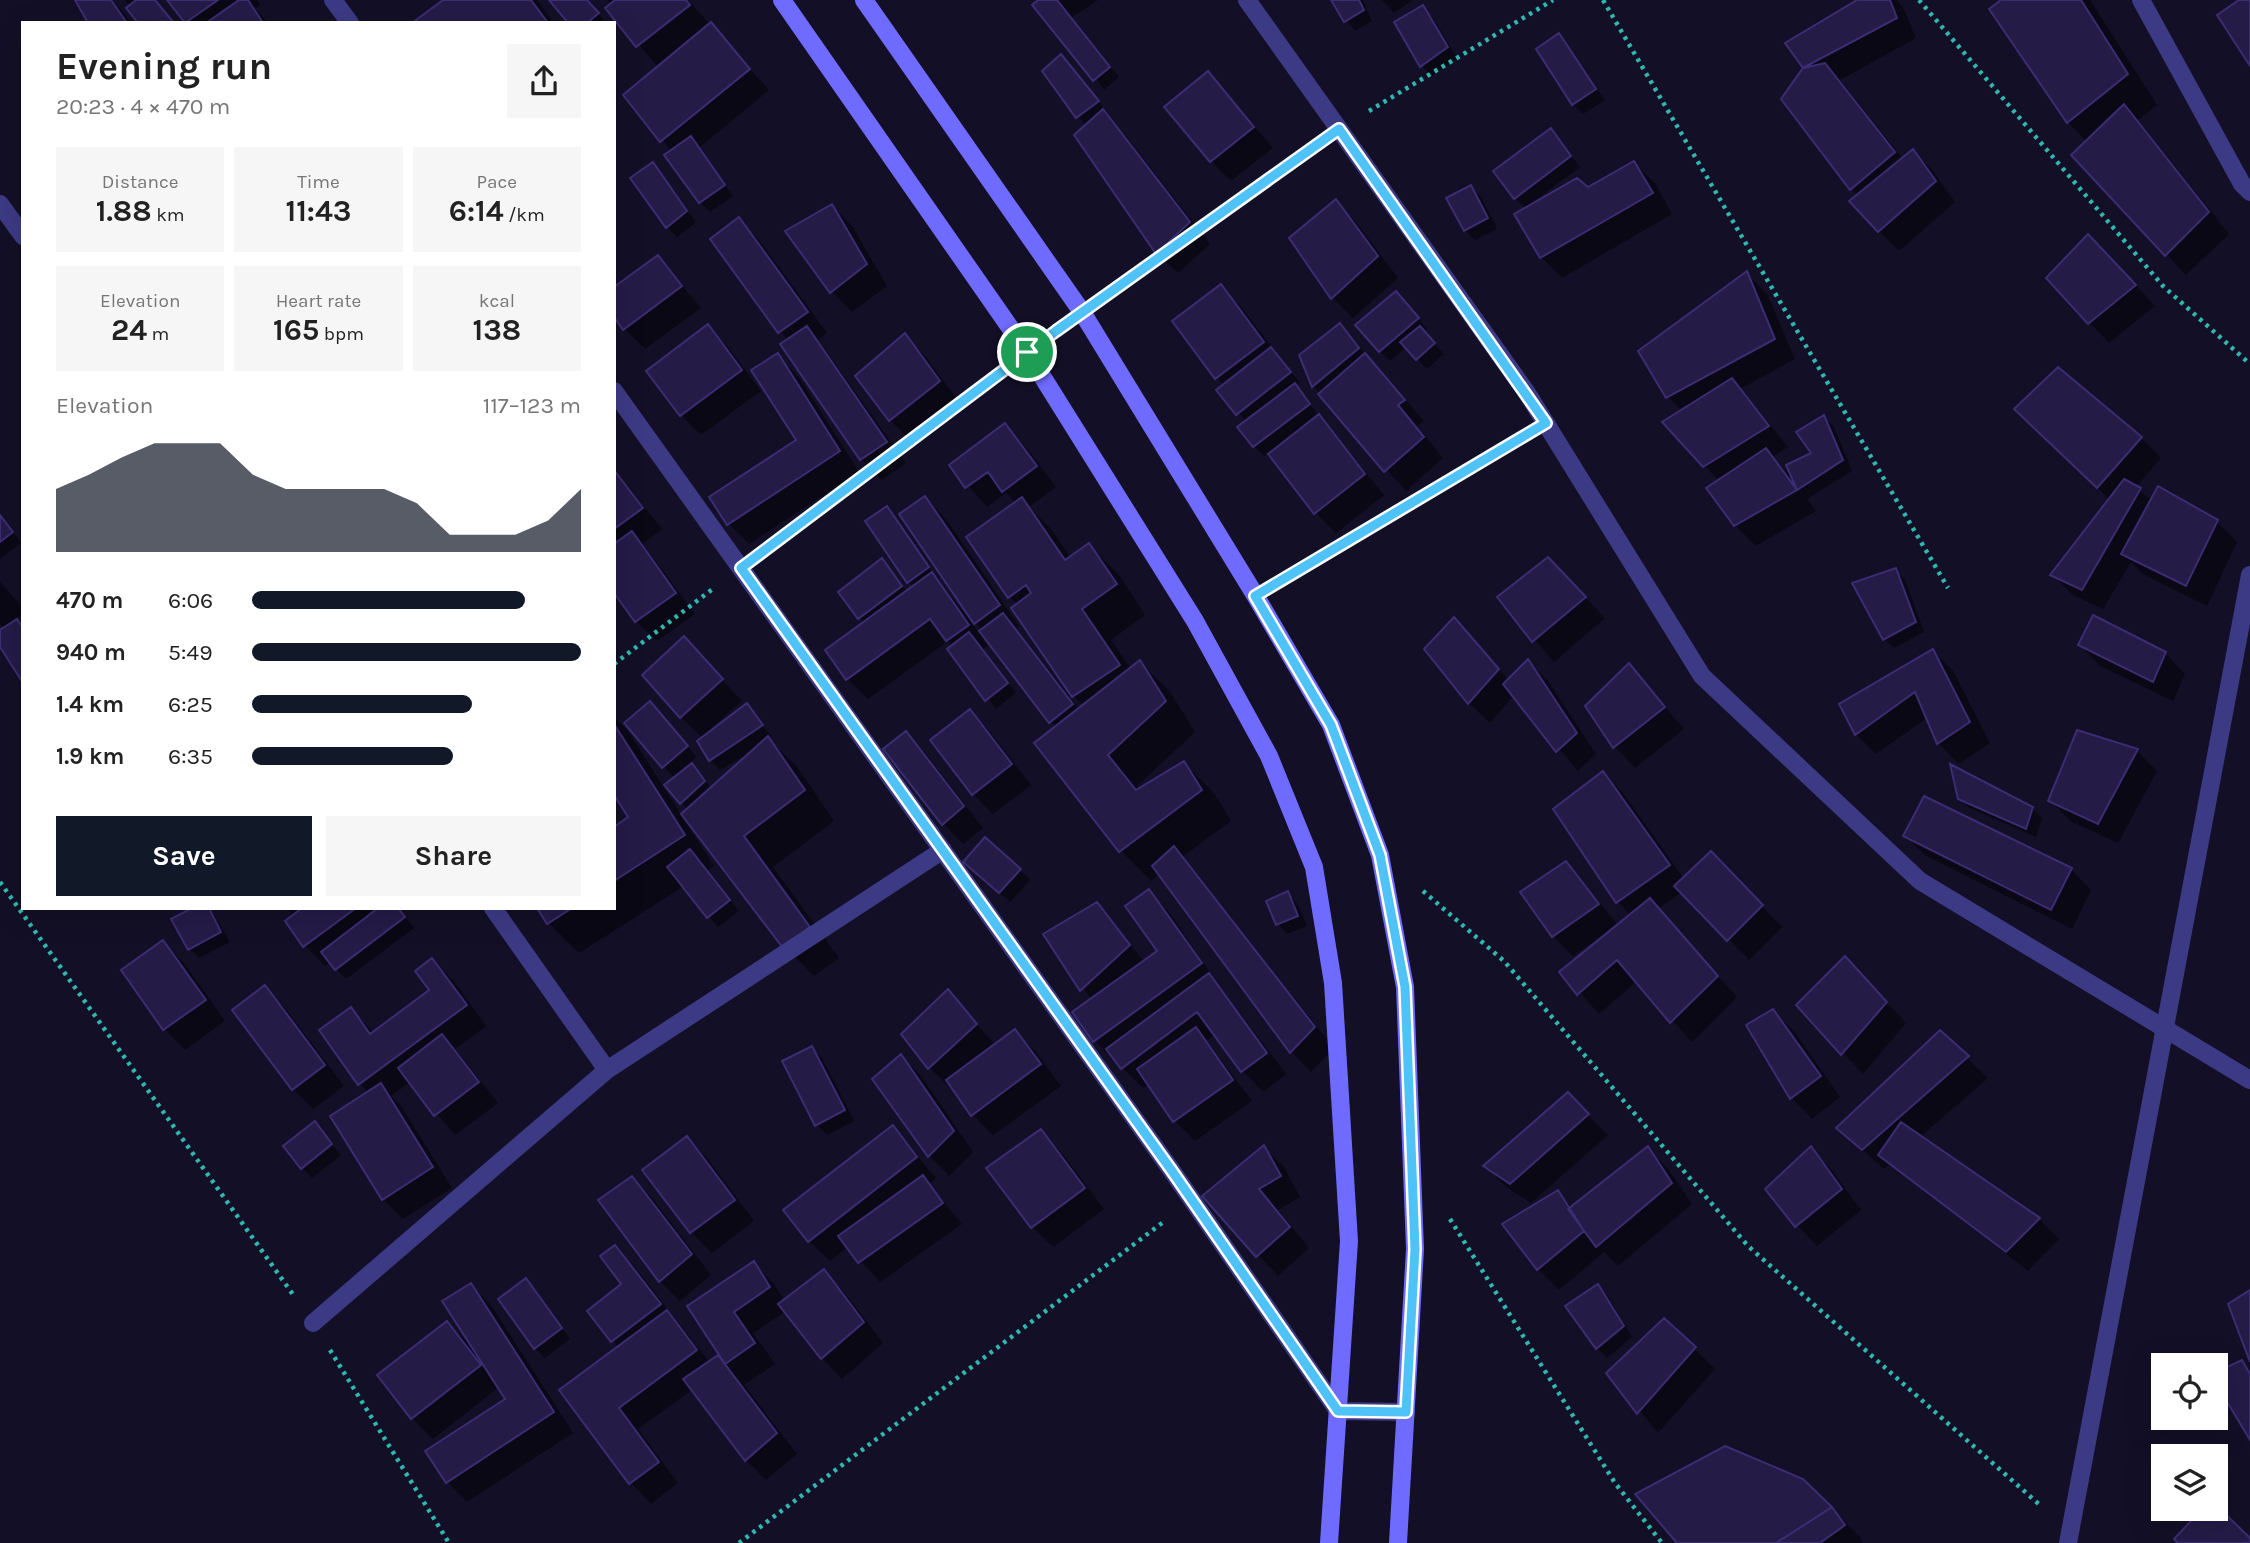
<!DOCTYPE html>
<html lang="en">
<head>
<meta charset="utf-8">
<style>
  :root { --surface:#fff; --page:#f6f6f6; --text:#222; --muted:#767676; --accent:#111827 }
  body { margin:0; font-family:Karla,sans-serif; background:var(--page); color:var(--text); height:100vh; display:flex; flex-direction:column; font-size:26px; white-space:nowrap }
  * { box-sizing:border-box; margin:0 }
  p { font-size:23px; color:var(--muted) }
  .icon { flex:none; width:38px; height:38px; fill:none; stroke:currentColor; stroke-width:2; stroke-linecap:round; stroke-linejoin:round }
  .map { position:relative; flex:1; overflow:hidden }
  .side { position:absolute; left:21px; top:21px; width:595px; height:889px; display:flex; flex-direction:column; background:var(--surface); border-radius:0px; box-shadow:0 7px 28px #0002 }
  .side>* { flex:none }
  .controls { position:absolute; left:2151px; top:1353px; display:grid; gap:14px }
  .controls a { display:grid; place-items:center; width:77px; height:77px; border-radius:0px; background:var(--surface); box-shadow:0 7px 28px #0002; font-size:35px }
  .pin { position:absolute; display:grid; place-items:center; width:60px; height:60px; color:#fff; margin:-30px; border:4px solid #fff; border-radius:50%; box-shadow:0 2px 7px #0007 }
  .round { display:grid; place-items:center; flex:none; width:74px; height:74px; border-radius:0px; background:var(--page) }
  .overview { display:flex; align-items:center; justify-content:space-between; height:119px; padding:0 35px }
  h1 { font-size:38px; font-weight:700; line-height:52px }
  .stats { display:grid; grid-template-columns:repeat(3,1fr); gap:10px; height:119px; padding:7px 35px }
  .stats div { display:grid; align-content:center; border-radius:0px; background:var(--page); text-align:center }
  .stats b { font-size:30px; font-weight:700 }
  .stats small { font-size:19px; font-weight:400 }
  .stats p { font-size:19px }
  .chart { height:196px; padding:14px 35px }
  .chart p { display:flex; justify-content:space-between }
  .chart svg { width:100%; height:126px; margin-top:7px; fill:var(--accent); opacity:.7 }
  .button { display:flex; gap:14px; margin-top:auto; padding:14px 35px }
  .button a { flex:1; height:80px; border-radius:0px; background:var(--accent); color:#fff; font-size:28px; font-weight:700; line-height:80px; text-align:center }
  .button a+a { background:var(--page); color:var(--text) }
  ul { padding:0 35px; list-style:none; font-size:23px }
  li { display:grid; grid-template-columns:112px 84px 1fr; align-items:center; height:52px }
  li i { height:18px; border-radius:9px; background:var(--accent) }
  .map>svg:first-child { display:block }
</style>
</head>
<body>
<div class="map">
<svg width="2250" height="1543" viewBox="0 0 2250 1543">
  <rect width="100%" height="100%" fill="#130f26"/>
  <!-- shadow -->
  <path fill="#0007" fill-rule="evenodd" d="M78,0H113L131,23H90L75,2Z
    M125,0H154L131,7Z
    M170,0H257L260,5L255,8L268,23H186Z
    M446,0H537L554,23H415Z
    M551,0H587L606,23H570Z
    M607,0H688L769,90L700,147L733,196L710,212L700,202L672,152L625,95L659,68L608,8L612,5Z
    M1040,0H1098L1071,18L1119,77L1104,90Z
    M1333,0H1363L1372,21L1355,31Z
    M1382,0H1413L1394,13Z
    M1860,0H1896L1903,7L1916,38L1840,80L1903,159L1913,151L1933,171L1955,202L1899,251L1879,231L1858,196L1784,99L1805,68L1788,44Z
    M2004,0H2090L2157,105L2138,120L2229,234L2186,275L2074,155L2087,142L2068,122Z
    M1423,8L1433,18L1457,58L1432,76L1422,66L1397,22Z
    M1559,35L1605,100L1583,114L1573,104Z
    M1071,66L1210,244L1178,273L1157,253L1076,135L1087,126L1077,116Z
    M1208,73L1273,148L1231,181L1211,161Z
    M1551,130L1580,167L1530,204L1531,206L1587,189L1634,163L1655,183L1672,214L1562,278L1541,257L1517,215L1526,209L1515,198Z
    M653,164L696,222L677,237L667,227Z
    M1471,187L1481,197L1497,229L1475,240L1465,230Z
    M1335,202L1356,222L1398,278L1353,318L1333,298L1291,238Z
    M832,206L852,226L887,286L852,312L832,292Z
    M739,219L759,240L827,333L818,340L906,463L882,480L861,459L782,345L788,341L712,239Z
    M2109,256L2155,306L2109,343L2089,322Z
    M658,257L701,308L645,349L625,329Z
    M1747,274L1767,294L1795,359L1740,389L1788,447L1772,457L1793,478L1814,454L1824,418L1834,427L1852,471L1807,499L1816,511L1756,546L1735,525L1719,481L1664,423L1682,411L1668,397L1640,351Z
    M1220,286L1241,307L1300,383L1295,386L1384,495L1336,533L1316,513L1269,452L1264,456L1254,446L1246,422L1219,390L1224,386L1174,322Z
    M1406,303L1427,329L1424,332L1444,354L1427,369L1406,347L1390,361L1380,351Z
    M1340,325L1424,421L1417,426L1443,458L1406,491L1313,386Z
    M708,327L728,347L761,391L701,435L681,415Z
    M905,335L925,356L959,402L910,440L890,420Z
    M777,355L798,376L859,472L749,544L729,524L799,441Z
    M1005,425L1025,446L1056,487L1029,507L1052,530L1071,558L1089,545L1119,575L1145,615L1111,640L1131,669L1140,662L1170,692L1195,732L1137,786L1140,789L1184,763L1214,793L1231,821L1182,857L1334,1048L1311,1072L1291,1051L1160,874L1151,881L1121,851L1056,727L985,636L982,637L988,646L983,649L1016,693L996,709L948,641L868,699L847,678L864,623L840,592L881,561L907,592L914,587L908,582L887,508L897,518L936,579L966,615L969,613L925,498L946,519L1019,626L1016,628L1079,709L1084,706L1073,696L1018,605L1010,597L1017,504L1006,493L987,507L951,466ZM970,618L983,630L979,633L969,619Z
    M2037,429L2141,438L2161,458L2136,487L2152,501L2217,522L2237,542L2207,606L2143,574L2131,562L2103,609L2073,595L2053,575L2110,500Z
    M614,470L662,529L643,544L695,614L657,641L636,621L620,542L614,536Z
    M0,515L21,543L0,559Z
    M1895,570L1905,580L1924,632L1894,648L1884,638Z
    M1568,580L1605,618L1554,662L1499,598Z
    M0,582L23,608V615L16,620L23,627V680L0,643V632L5,629L0,624Z
    M1454,619L1510,681L1528,661L1548,681L1596,754L1578,771L1514,695L1490,723L1469,703L1426,649Z
    M684,638L742,701L708,731L710,733L747,706L771,736L768,738L798,768L834,821L773,867L839,958L814,976L784,946L687,819L685,821L714,866L707,871L739,911L718,927L684,886L579,953L549,923L539,908H614V829L631,818L614,792V717L628,731L682,816L688,810L666,785L675,779L626,724L659,714L697,757L681,770L683,773L692,766L712,789L758,748L720,770L710,760L703,738L681,717Z
    M2080,645L2165,653L2185,674L2173,701L2100,666Z
    M1933,651L1953,671L1990,743L1959,764L1938,743L1927,718L1876,754L1856,734Z
    M1629,665L1684,729L1635,768L1615,747L1587,706Z
    M970,711L990,732L1031,785L993,814L973,794Z
    M2078,732L2137,751L2157,771L2118,843L2070,821L2050,800Z
    M906,733L926,754L983,828L963,844L943,823Z
    M1603,773L1623,793L1684,879L1711,853L1782,927L1749,960L1682,892L1658,909L1737,997L1692,1042L1637,981L1599,1014L1562,972L1602,939L1600,937L1573,956L1553,936L1566,863L1619,926L1631,916L1618,902L1555,809Z
    M1959,798L2032,808L2042,818L2036,837L1970,808Z
    M1905,836L2071,869L2091,890L2072,929L1926,856Z
    M1020,870L1030,880L1010,902L975,872Z
    M1149,891L1169,912L1219,986L1286,1074L1263,1092L1243,1071L1215,1034L1207,1041L1252,1101L1195,1141L1175,1121L1149,1084L1143,1088L1095,1041L1075,1012L1092,1000L1045,934L1096,904L1145,962L1160,952Z
    M1287,893L1297,903L1307,926L1287,934L1278,924Z
    M195,908H210L230,942L199,958L190,949Z
    M286,908H404L401,911L414,928L346,979L330,962L325,966L305,946L294,916Z
    M163,942L184,963L225,1021L185,1050L165,1029L124,971Z
    M432,960L453,980L486,1026L455,1049L498,1103L455,1135L410,1082L391,1096L401,1106L452,1188L403,1219L383,1199L369,1093L360,1084L351,1009L374,1033L432,990Z
    M1865,979L1906,1023L1863,1074L1798,1005Z
    M265,987L285,1008L344,1086L313,1109L293,1089Z
    M948,992L996,1046L1015,1032L1036,1052L1061,1086L993,1135L972,1114L952,1086L950,1088L930,1068L903,1034Z
    M1773,1011L1794,1031L1840,1097L1812,1119L1792,1098L1749,1025Z
    M1940,1032L1988,1078L1920,1137L2039,1219L2059,1239L2028,1271L1890,1164L1884,1169L1838,1128Z
    M812,1048L822,1058L854,1121L827,1135L817,1125L784,1062Z
    M901,1056L921,1076L973,1152L949,1176L929,1155Z
    M1568,1095L1608,1135L1531,1203L1506,1187L1486,1166Z
    M314,1123L341,1155L312,1178L302,1168Z
    M893,1128L936,1178L929,1184L962,1224L880,1282L848,1247L830,1261L809,1241Z
    M1041,1131L1061,1152L1104,1209L1053,1247L1032,1227Z
    M687,1138L707,1158L754,1221L712,1253L691,1232L645,1170Z
    M1263,1147L1284,1167L1300,1197L1278,1210L1309,1248L1278,1276L1204,1196Z
    M1648,1148L1668,1169L1692,1204L1618,1266L1604,1252L1559,1290L1538,1269L1505,1224L1558,1193L1573,1208Z
    M1811,1148L1831,1169L1861,1210L1817,1246L1797,1225Z
    M632,1178L653,1199L711,1275L680,1301L660,1281Z
    M615,1247L635,1267L709,1362L721,1354L689,1307L753,1263L774,1284L785,1301L824,1271L844,1292L883,1343L842,1379L822,1358L786,1311L753,1333L775,1364L744,1385L797,1454L766,1480L746,1460L693,1389L638,1429L678,1483L651,1504L631,1483L562,1390L619,1348L590,1312L624,1285Z
    M525,1281L570,1339L545,1358L535,1348Z
    M471,1285L491,1305L573,1433L467,1502L447,1482L507,1399L499,1387L433,1439L412,1418L379,1375L447,1323L470,1344L444,1302Z
    M1598,1286L1608,1296L1632,1337L1607,1358L1597,1348Z
    M1694,1348L1715,1369L1658,1433L1608,1373Z
    M1831,1508L1861,1538L1862,1543H1679Z"/>
  <!-- building -->
  <path fill="#241b47" stroke="#3b2d73" stroke-width="2" d="M75,0H111L127,23H88Z
    M136,0H155L174,23H138L126,8Z
    M167,0H218L185,23Z
    M239,0H248L263,23H206Z
    M443,0H531L548,23H412Z
    M549,0H587L599,13L587,23H568Z
    M615,0H686L690,5L636,47L605,8Z
    M1038,0H1057L1110,67L1093,81L1032,5Z
    M1331,0H1359L1364,10L1344,22Z
    M1857,0H1890L1897,18L1803,68L1785,43Z
    M2001,0H2081L2128,74L2067,123L1989,9Z
    M2239,0H2250V66L2217,15Z
    M1423,5L1448,47L1420,67L1394,22Z
    M711,22L750,69L660,142L623,95Z
    M1559,33L1596,89L1572,105L1536,49Z
    M1061,54L1099,101L1076,118L1042,71Z
    M1825,63L1895,152L1850,190L1781,99L1803,68Z
    M1208,71L1254,127L1210,162L1164,107Z
    M2124,104L2209,212L2165,256L2071,155Z
    M1103,109L1190,222L1156,254L1074,135Z
    M1551,128L1571,156L1514,199L1493,171Z
    M691,136L725,185L699,203L664,155Z
    M1913,149L1936,181L1878,232L1849,201Z
    M1634,161L1653,193L1540,258L1514,214L1577,178L1588,187Z
    M653,162L687,211L666,228L630,178Z
    M1471,185L1488,218L1464,231L1446,198Z
    M1336,199L1378,256L1331,299L1289,238Z
    M832,204L867,264L830,293L785,231Z
    M739,217L808,312L778,333L710,239Z
    M2088,234L2136,285L2088,324L2046,278Z
    M658,255L682,286L623,330L614,317V287Z
    M1747,271L1775,339L1666,398L1638,351Z
    M1221,284L1264,342L1215,379L1172,321Z
    M1396,291L1419,318L1379,352L1355,325Z
    M1340,323L1359,348L1312,387L1299,355Z
    M708,324L742,370L680,416L646,371Z
    M807,326L887,442L860,460L780,344Z
    M1420,326L1435,343L1416,360L1400,342Z
    M905,333L940,381L889,421L855,376Z
    M1271,347L1291,372L1236,415L1216,390Z
    M778,353L840,451L727,525L709,497L796,440L751,370Z
    M1365,353L1405,400L1398,405L1424,437L1384,472L1318,394Z
    M2058,367L2142,437L2097,488L2014,409Z
    M1732,378L1769,426L1703,467L1662,422Z
    M1295,383L1310,404L1253,447L1237,427Z
    M1319,414L1365,474L1314,514L1268,454Z
    M1824,415L1843,460L1797,490L1786,465L1811,453L1796,432Z
    M1005,423L1037,466L1002,492L988,472L965,488L949,465Z
    M1766,448L1797,490L1734,526L1706,488Z
    M614,470L643,508L614,529Z
    M2124,479L2141,488L2082,590L2050,575Z
    M2158,486L2218,520L2186,586L2121,554Z
    M925,496L1000,605L974,624L899,514Z
    M1022,497L1065,560L1089,543L1117,584L1082,609L1120,665L1072,697L1011,608L1031,593L1026,585L1008,598L966,537Z
    M887,506L929,567L907,583L865,521Z
    M0,515L13,532L0,542Z
    M632,531L676,593L635,622L614,593V544Z
    M1548,557L1586,597L1532,642L1497,597Z
    M882,558L902,586L858,619L838,592Z
    M1896,568L1916,622L1883,640L1852,583Z
    M932,572L969,625L946,641L930,619L846,680L825,650Z
    M1003,613L1073,704L1049,723L979,631Z
    M2093,615L2166,652L2153,682L2078,645Z
    M1454,617L1499,669L1468,704L1424,649Z
    M17,619L23,628V683L0,647V630Z
    M969,632L1008,683L985,701L947,649Z
    M684,636L723,679L680,718L642,675Z
    M1933,649L1970,722L1937,744L1915,692L1855,735L1839,704Z
    M1528,659L1577,733L1556,752L1503,684Z
    M1140,660L1166,701L1108,755L1136,790L1184,761L1202,790L1119,852L1034,743Z
    M1629,663L1665,707L1613,748L1585,706Z
    M650,701L688,746L662,768L624,723Z
    M747,703L763,725L709,761L697,741Z
    M970,709L1012,764L972,795L930,740Z
    M614,724L685,835L614,881V827L628,817L614,795Z
    M2077,730L2138,749L2098,824L2048,801Z
    M906,731L964,806L942,825L883,749Z
    M768,736L805,790L744,836L810,927L783,948L681,814Z
    M692,763L705,781L680,804L664,785Z
    M1950,764L2033,807L2026,829L1958,799Z
    M1603,771L1670,865L1616,903L1553,809Z
    M1924,796L2072,868L2051,910L1903,836Z
    M985,837L1021,869L999,893L963,862Z
    M1174,846L1315,1027L1290,1053L1152,866Z
    M690,849L730,900L707,918L667,867Z
    M1711,851L1763,905L1727,941L1674,886Z
    M1566,861L1599,904L1552,937L1520,892Z
    M1149,889L1202,963L1093,1042L1072,1012L1157,951L1125,906Z
    M1288,891L1298,916L1276,925L1266,901Z
    M1650,898L1718,976L1670,1023L1617,960L1577,995L1559,972Z
    M1097,902L1130,945L1080,991L1043,934Z
    M192,908H209L221,932L188,950L171,919Z
    M302,908H356L303,947L285,921Z
    M378,908H398L405,917L335,970L321,952Z
    M537,908H572L547,924Z
    M163,940L206,1000L163,1030L121,970Z
    M1845,956L1887,1002L1841,1055L1796,1005Z
    M432,958L467,1005L358,1085L319,1030L351,1007L370,1034L429,990L415,971Z
    M1209,973L1267,1053L1241,1072L1197,1012L1121,1069L1106,1049Z
    M265,985L325,1065L292,1090L232,1010Z
    M948,989L977,1024L928,1069L901,1034Z
    M1773,1009L1821,1076L1790,1099L1746,1025Z
    M1196,1027L1233,1080L1173,1122L1137,1069Z
    M1015,1029L1041,1064L971,1116L946,1080Z
    M1940,1030L1969,1056L1862,1150L1836,1128Z
    M442,1034L479,1082L434,1116L398,1068Z
    M812,1046L845,1110L815,1126L782,1061Z
    M901,1054L954,1131L928,1157L872,1079Z
    M381,1083L433,1167L382,1200L330,1116Z
    M1568,1092L1589,1114L1510,1184L1483,1166Z
    M315,1121L332,1144L301,1169L283,1146Z
    M1901,1122L2040,1218L2006,1252L1878,1155Z
    M893,1125L917,1157L808,1242L783,1210Z
    M1041,1129L1085,1188L1031,1228L986,1168Z
    M687,1136L735,1200L690,1233L642,1170Z
    M1264,1145L1281,1176L1259,1189L1290,1227L1256,1257L1202,1196Z
    M1648,1146L1672,1183L1596,1247L1568,1209Z
    M1811,1146L1842,1189L1795,1227L1765,1189Z
    M923,1175L943,1203L858,1263L838,1236Z
    M632,1176L692,1254L659,1282L598,1200Z
    M1558,1190L1584,1231L1537,1270L1502,1224Z
    M615,1245L661,1304L611,1342L587,1311L621,1284L600,1256Z
    M754,1261L770,1287L734,1312L755,1343L725,1364L687,1306Z
    M824,1269L864,1322L821,1359L778,1304Z
    M526,1278L562,1328L534,1349L498,1299Z
    M471,1283L554,1412L446,1483L425,1451L505,1399L442,1301Z
    M1598,1284L1624,1326L1596,1349L1565,1306Z
    M2250,1290V1362L2228,1304Z
    M667,1310L697,1350L619,1408L659,1462L629,1484L559,1390Z
    M1664,1318L1696,1347L1637,1414L1606,1373Z
    M447,1321L481,1365L411,1419L377,1375Z
    M718,1355L777,1433L745,1461L683,1379Z
    M2242,1360L2250,1374V1440L2217,1385L2216,1372Z
    M1725,1446L1803,1479L1832,1507L1776,1543H1677L1635,1494Z
    M2216,1505L2250,1538V1543H2178L2174,1539L2203,1508H2216Z
    M1832,1507L1845,1525L1820,1543H1776Z"/>
  <g fill="none" stroke-linecap="round" stroke-linejoin="round">
    <!-- path -->
    <path stroke="#2fb8b0" stroke-width="4.5" stroke-dasharray="3.5 5" stroke-linecap="butt" d="M1603,0L1948,588
      M1919,0L2163,286L2250,364
      M1369,111L1553,0
      M1108,293L1312,149
      M769,547L999,373
      M1283,579L1516,440
      M614,664L714,588
      M0,882L294,1296
      M1423,891L1504,961L1748,1246L2041,1506
      M1450,1219L1615,1483L1662,1543
      M330,1350L449,1543
      M739,1543L1166,1220"/>
    <!-- minor -->
    <path stroke="#3d3a85" stroke-width="18" d="M333,0L350,23
      M1247,0L1527,393L1702,676L1920,881L2250,1080
      M2141,0L2242,184L2250,192
      M0,204L23,236
      M614,391L1172,1171L1338,1411L1406,1412
      M493,908L607,1070
      M313,1323L607,1070L943,850"/>
    <!-- tertiary -->
    <path stroke="#3d3a85" stroke-width="18" d="M2068,1543L2250,575"/>
    <!-- secondary -->
    <path stroke="#6f6bff" stroke-width="18" d="M782,0L1027,352L1195,621L1269,756L1314,867L1333,983L1349,1241L1329,1543
      M864,0L1082,312L1255,595L1331,725L1380,855L1405,987L1415,1249L1398,1543"/>
  </g>
  <g fill="none" stroke-linecap="round" stroke-linejoin="round">
    <!-- route casing -->
    <g stroke="#fff" stroke-width="14">
      <path id="route" d="M1339,129L1546,423L1255,596L1331,725L1380,855L1405,987L1415,1249L1406,1412L1338,1411L1172,1171L741,568L1056,331Z"/>
    </g>
    <!-- route -->
    <use href="#route" stroke="#4fc3f7" stroke-width="9"/>
  </g>
</svg>
<div class="controls">
<a><svg class="icon" aria-label="locate" viewBox="0 0 24 24"><circle cx="12" cy="12" r="6"/><path d="M12 2v4M12 18v4M2 12h4M18 12h4"/></svg></a>
<a><svg class="icon" aria-label="layers" viewBox="0 0 24 24"><path d="M12 4l9 5-9 5-9-5zM3 14l9 5 9-5"/></svg></a>
</div>
<div class="pin" style="left:1027px;top:352px;background:#1e9e55"><svg class="icon" aria-label="arrive" viewBox="0 0 24 24"><path d="M6 21V4h12l-3 4 3 4H6"/></svg></div>
<section class="side">
<div class="overview"><div><h1>Evening run</h1><p>20:23 · 4 × 470 m</p></div><a class="round"><svg class="icon" aria-label="share" viewBox="0 0 24 24"><path d="M12 15V3M7 8l5-5 5 5M5 13v7h14v-7"/></svg></a></div>
<div class="stats">
<div><p>Distance</p><b>1.88<small> km</small></b></div>
<div><p>Time</p><b>11:43</b></div>
<div><p>Pace</p><b>6:14<small> /km</small></b></div>
</div>
<div class="stats">
<div><p>Elevation</p><b>24<small> m</small></b></div>
<div><p>Heart rate</p><b>165<small> bpm</small></b></div>
<div><p>kcal</p><b>138</b></div>
</div>
<div class="chart"><p><span>Elevation</span>117–123 m</p>
<svg viewBox="0 0 160 44" preserveAspectRatio="none"><path d="M0 44V22L10 17L20 11L30 6L40 6L50 6L60 17L70 22L80 22L90 22L100 22L110 27L120 38L130 38L140 38L150 33L160 22V44z"/></svg>
</div>
<ul>
<li><b>470 m</b>6:06<i style="width:83%"></i></li>
<li><b>940 m</b>5:49<i style="width:100%"></i></li>
<li><b>1.4 km</b>6:25<i style="width:67%"></i></li>
<li><b>1.9 km</b>6:35<i style="width:61%"></i></li>
</ul>
<div class="button"><a>Save</a><a>Share</a></div>
</section>
</div>
</body>
</html>
